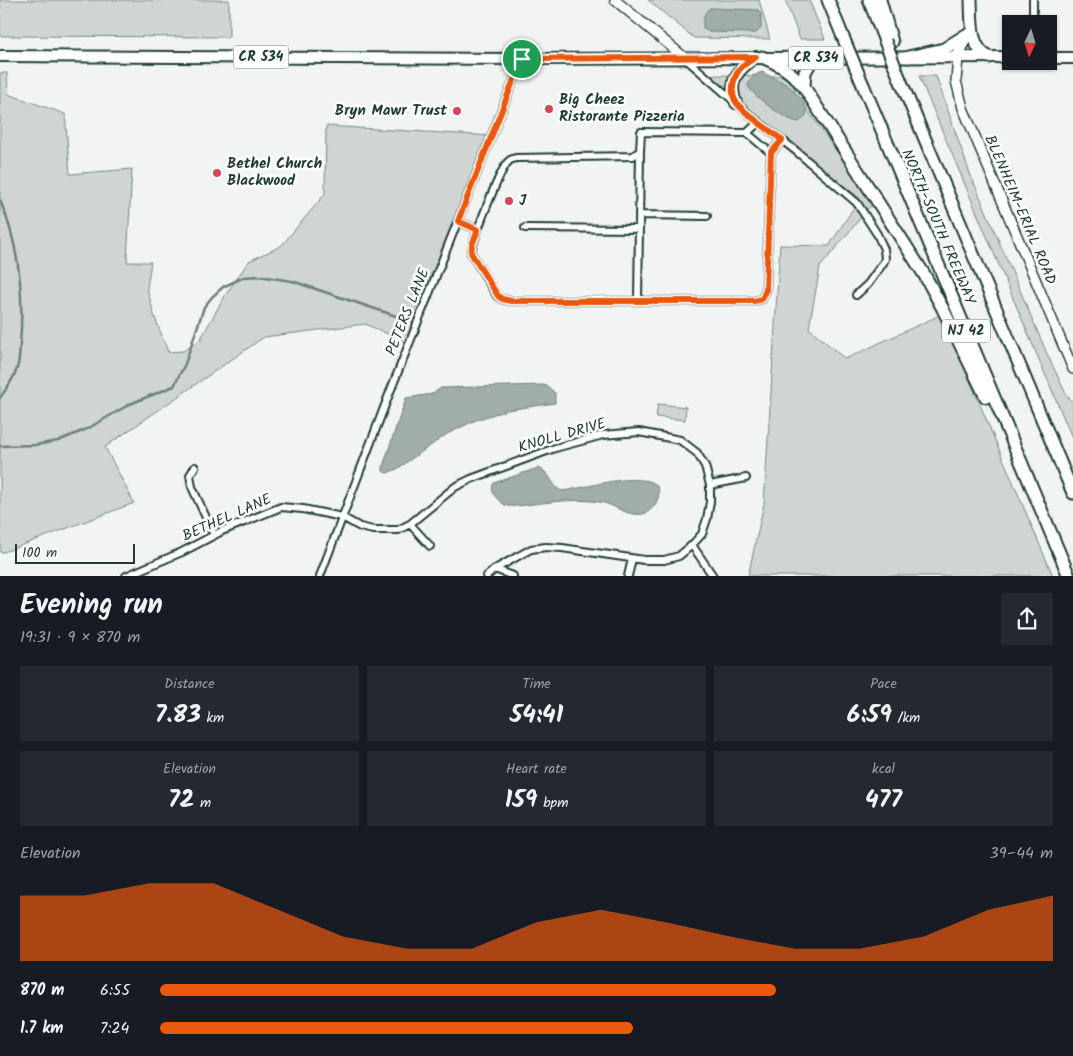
<!DOCTYPE html>
<html lang="en">
<head>
<meta charset="utf-8">
<style>
  :root { --surface:#171b24; --page:#242831; --text:#f1f3f6; --muted:#9ea1a6; --accent:#ea580c }
  body { margin:0; font-family:Kalam,sans-serif; background:var(--page); color:var(--text); height:100vh; display:flex; flex-direction:column; font-size:19px; white-space:nowrap }
  * { box-sizing:border-box; margin:0 }
  p { font-size:16px; color:var(--muted) }
  .icon { flex:none; width:28px; height:28px; fill:none; stroke:currentColor; stroke-width:2; stroke-linecap:round; stroke-linejoin:round }
  .map { position:relative; height:576px; overflow:hidden }
  .drawer { display:flex; flex-direction:column; background:var(--surface); flex:1 }
  .drawer>* { flex:none }
  .needle { width:32px; rotate:184deg }
  .tools { position:absolute; left:1002px; top:15px; display:grid; gap:10px }
  .tools a { display:grid; place-items:center; width:55px; height:55px; border-radius:0px; background:var(--surface); box-shadow:0 1px 4px #0004; font-size:25px }
  .scale { position:absolute; left:15px; bottom:12px; width:120px; box-sizing:border-box; padding-left:5px; border:2px solid #1f3d34; border-top:0; font-size:14px; line-height:18px; white-space:nowrap; color:#1f3d34; -webkit-text-stroke:4px #fff; paint-order:stroke }
  .pin { position:absolute; display:grid; place-items:center; width:42px; height:42px; color:#fff; margin:-21px; border:2px solid #fff; border-radius:50%; box-shadow:0 1px 5px #0007 }
  .round { display:grid; place-items:center; flex:none; width:52px; height:52px; border-radius:0px; background:var(--page) }
  .overview { display:flex; align-items:center; justify-content:space-between; height:85px; padding:0 20px }
  h1 { font-size:28px; font-weight:700; line-height:38px }
  .stats { display:grid; grid-template-columns:repeat(3,1fr); gap:8px; height:85px; padding:5px 20px }
  .stats div { display:grid; align-content:center; border-radius:0px; background:var(--page); text-align:center }
  .stats b { font-size:25px; font-weight:700 }
  .stats small { font-size:14px; font-weight:400 }
  .stats p { font-size:14px }
  .chart { height:140px; padding:10px 20px }
  .chart p { display:flex; justify-content:space-between }
  .chart svg { width:100%; height:90px; margin-top:5px; fill:var(--accent); opacity:.7 }
  ul { padding:0 20px; list-style:none; font-size:16px }
  li { display:grid; grid-template-columns:80px 60px 1fr; align-items:center; height:38px }
  li i { height:12px; border-radius:6px; background:var(--accent) }
  .map>svg:first-child { display:block }
</style>
</head>
<body>
<div class="map">
<svg width="1073" height="576" viewBox="0 0 1073 576">
  <rect width="100%" height="100%" fill="#f2f3f3"/>
  <filter id="ink" filterUnits="userSpaceOnUse"><feTurbulence type="fractalNoise" baseFrequency=".02" numOctaves="2"/><feDisplacementMap in="SourceGraphic" scale="10" xChannelSelector="R" yChannelSelector="G"/><feConvolveMatrix kernelMatrix="1 2 1 2 8 2 1 2 1" color-interpolation-filters="sRGB"/></filter>
  <g filter="url(#ink)">
    <!-- green -->
    <path fill="#ced5d3" stroke="#768984" d="M0,0H229V37L0,36Z
      M648,0H759L770,39L694,38Z
      M785,0H809L825,39H800Z
      M0,73H7L8,94L65,114L70,174L132,169L127,262H151L147,288L154,315L168,352L183,351L200,340L226,294L249,261L281,246L325,194L326,126L492,136L411,344L365,324L264,337L105,447L134,503L4,552H0Z
      M705,75L792,76L795,92L873,203L820,267L809,328L845,359L940,315V311L1053,576H748L764,504L780,245L829,246L860,198L796,151Z
      M919,76H936L969,171L1048,356L1067,396L1073,402V440Z
      M658,404L686,407L685,420L656,417Z"/>
    <!-- water -->
    <path fill="#a1adaa" stroke="#6d807b" d="M710,8L758,10L761,14V28L756,33H750L709,32L703,28C703,21 703,13 710,8Z
      M762,72C770,77 779,79 787,85C798,93 818,113 798,122C786,120 754,97 748,86C749,79 755,74 762,72Z
      M543,385L547,386L555,393V403L507,410L476,420L447,434L397,469L387,473L383,471V466L406,398L432,394L441,388Z
      M538,468C550,471 551,485 561,491C588,488 621,475 648,481C667,484 658,510 643,514C626,517 615,504 599,502C581,499 560,501 542,503C530,504 519,507 507,506C499,502 488,492 494,483Z"/>
    <g fill="none" stroke-linecap="round" stroke-linejoin="round">
      <!-- stream -->
      <path stroke="#6d807b" stroke-width="2.5" d="M0,200C19,245 24,296 20,345C19,352 20,360 17,368C14,379 6,389 0,398
        M0,446L35,445L58,441L87,429L130,404L174,386L185,364L204,307L212,297L223,287L244,277L259,276L292,281L402,318"/>
      <!-- minor casing -->
      <g stroke="#1f3d34" stroke-width="10">
        <path id="minor" d="M1033,24V0
          M686,59L751,116L796,151L857,203L877,234L884,249L885,259L883,263L868,284L856,295
          M640,151L638,301H511L502,299L497,296L471,253C473,240 500,168 509,161C511,159 513,159 516,158L633,156L640,151L641,132L747,133L759,122
          M771,153L782,140
          M639,215L707,216
          M458,221L478,230
          M525,228L639,229
          M638,301H754L762,299L766,290L771,153L747,133
          M195,467L190,475L192,487L214,535
          M710,485L746,478
          M410,524L430,546
          M692,545L713,576
          M495,569L513,576
          M126,576L182,552L222,531L281,507L303,509L342,517L360,527L373,530H398L410,524L455,487L471,479L555,448L603,435L639,432L680,440L697,453L705,466L710,485V502L707,519L702,534L692,545L679,556L664,560H644L562,548L546,547L531,549L495,569L487,576
          M320,576L390,392L522,59
          M628,576L632,559"/>
      </g>
      <!-- secondary casing -->
      <g stroke="#1f3d34" stroke-width="12">
        <path id="secondary" d="M615,0L685,58
          M958,57L956,81L963,108L1073,369"/>
      </g>
      <!-- primary casing -->
      <g stroke="#1f3d34" stroke-width="14">
        <path id="primary" d="M0,56L522,59L1011,57
          M1049,58H1073
          M736,103C727,80 739,69 756,57"/>
      </g>
      <!-- motorway casing -->
      <g stroke="#1f3d34" stroke-width="15">
        <path id="motorway" d="M828,0L845,42
          M869,0L885,41
          M880,0L892,42
          M971,0C972,19 969,48 989,57
          M762,57C781,65 791,71 804,87
          M908,57L944,49L966,35
          M958,57L966,35
          M813,58L805,72L804,87L924,274L943,309L986,397
          M899,77L1073,493
          M863,85L1069,576"/>
      </g>
      <!-- minor -->
      <use href="#minor" stroke="#fff" stroke-width="6"/>
      <!-- secondary -->
      <use href="#secondary" stroke="#fff" stroke-width="9"/>
      <!-- primary -->
      <use href="#primary" stroke="#fff" stroke-width="10"/>
      <!-- motorway -->
      <use href="#motorway" stroke="#fff" stroke-width="11"/>
      <!-- motorway-bridge casing -->
      <g stroke="#1f3d34" stroke-width="15" stroke-linecap="butt">
        <path id="motorway-bridge" d="M885,41L899,77
          M845,42L863,85"/>
      </g>
      <!-- motorway-bridge -->
      <use href="#motorway-bridge" stroke="#fff" stroke-width="11"/>
    </g>
  </g>
  <g fill="none" stroke-linecap="round" stroke-linejoin="round" filter="url(#ink)">
    <!-- route casing -->
    <g stroke="#fff" stroke-width="10">
      <path id="route" d="M756,57C750,61 744,64 740,69C733,77 730,93 736,102C743,113 771,131 782,140L771,153L766,290L762,299L754,301H511L502,299L498,296L471,253L472,245L478,230L458,221L522,59Z"/>
    </g>
    <!-- route -->
    <use href="#route" stroke="#ea580c" stroke-width="6"/>
  </g>
  <!-- markers -->
  <g fill="#d1495b" stroke="#fff" stroke-width="2">
    <circle cx="549" cy="109" r="5"/>
    <circle cx="457" cy="111" r="5"/>
    <circle cx="217" cy="173" r="5"/>
    <circle cx="509" cy="201" r="5"/>
  </g>
  <g text-anchor="middle" dominant-baseline="central" stroke-width="5" stroke-linejoin="round" paint-order="stroke">
    <!-- shield labels -->
    <g fill="#fff" stroke="#627771" stroke-width="1">
      <rect x="233.5" y="45.5" width="55" height="23" rx="4"/>
      <rect x="788.5" y="46.5" width="55" height="23" rx="4"/>
      <rect x="942" y="319.5" width="48" height="23" rx="4"/>
    </g>
    <g font-size="14" font-weight="bold" fill="#1f3d34">
      <text x="261" y="57">CR 534</text>
      <text x="816" y="58">CR 534</text>
      <text x="966" y="331">NJ 42</text>
    </g>
    <!-- poi labels -->
    <g font-size="15" font-weight="bold" fill="#1f3d34" stroke="#fff" text-anchor="start">
      <text x="559" y="100">Big Cheez<tspan x="559" dy="17">Ristorante Pizzeria</tspan></text>
      <text x="447" y="111" text-anchor="end">Bryn Mawr Trust</text>
      <text x="227" y="164">Bethel Church<tspan x="227" dy="17">Blackwood</tspan></text>
      <text x="519" y="201">J</text>
    </g>
    <!-- street labels -->
    <g font-size="15" fill="#1f3d34" stroke="#fff">
      <text transform="translate(1020 210) rotate(67)">BLENHEIM-ERIAL ROAD</text>
      <text transform="translate(938 227) rotate(67)">NORTH-SOUTH FREEWAY</text>
      <text transform="translate(408 312) rotate(-68)">PETERS LANE</text>
      <text transform="translate(562 436) rotate(-16)">KNOLL DRIVE</text>
      <text transform="translate(227 518) rotate(-24)">BETHEL LANE</text>
    </g>
  </g>
</svg>
<div class="tools">
<a><svg class="needle" viewBox="-14 -14 28 28"><path d="M0-13l5 13h-10z" fill="#e53935"/><path d="M0 13l5-13h-10z" fill="#9ea1a6"/></svg></a>
</div>
<div class="scale">100 m</div>
<div class="pin" style="left:522px;top:59px;background:#1e9e55"><svg class="icon" aria-label="arrive" viewBox="0 0 24 24"><path d="M6 21V4h12l-3 4 3 4H6"/></svg></div>
</div>
<section class="drawer">
<div class="overview"><div><h1>Evening run</h1><p>19:31 · 9 × 870 m</p></div><a class="round"><svg class="icon" aria-label="share" viewBox="0 0 24 24"><path d="M12 15V3M7 8l5-5 5 5M5 13v7h14v-7"/></svg></a></div>
<div class="stats">
<div><p>Distance</p><b>7.83<small> km</small></b></div>
<div><p>Time</p><b>54:41</b></div>
<div><p>Pace</p><b>6:59<small> /km</small></b></div>
</div>
<div class="stats">
<div><p>Elevation</p><b>72<small> m</small></b></div>
<div><p>Heart rate</p><b>159<small> bpm</small></b></div>
<div><p>kcal</p><b>477</b></div>
</div>
<div class="chart"><p><span>Elevation</span>39–44 m</p>
<svg viewBox="0 0 160 44" preserveAspectRatio="none"><path d="M0 44V12L10 12L20 6L30 6L40 19L50 32L60 38L70 38L80 25L90 19L100 25L110 32L120 38L130 38L140 32L150 19L160 12V44z"/></svg>
</div>
<ul>
<li><b>870 m</b>6:55<i style="width:69%"></i></li>
<li><b>1.7 km</b>7:24<i style="width:53%"></i></li>
</ul>
</section>
</body>
</html>
